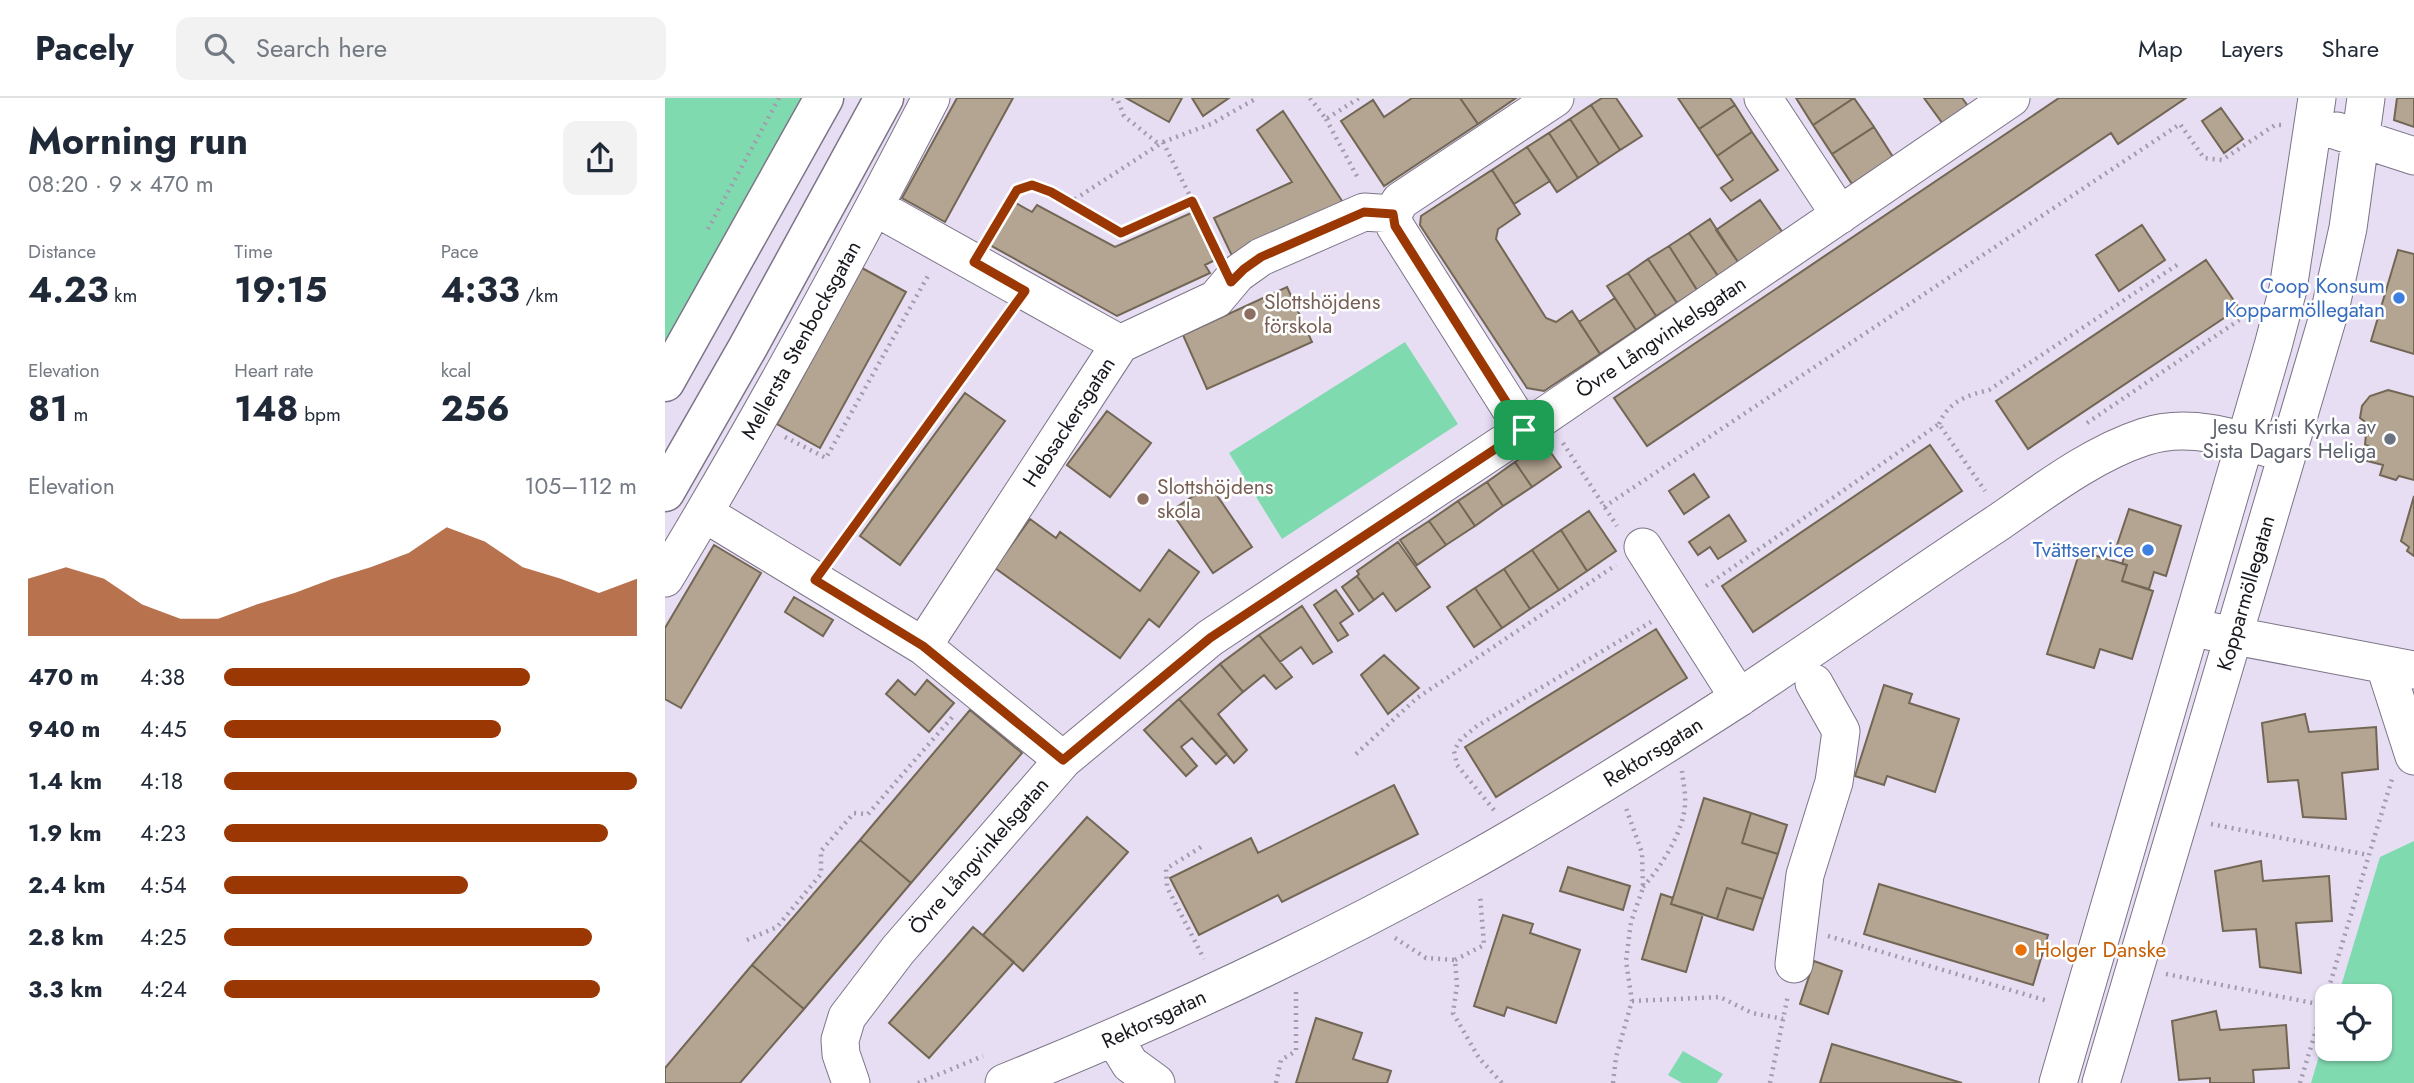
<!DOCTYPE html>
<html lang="en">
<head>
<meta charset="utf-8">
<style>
  :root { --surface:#fff; --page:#f2f2f3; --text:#1f2937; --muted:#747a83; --line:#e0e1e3; --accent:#9b3703 }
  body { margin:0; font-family:Jost,sans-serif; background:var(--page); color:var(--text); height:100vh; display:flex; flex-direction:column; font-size:26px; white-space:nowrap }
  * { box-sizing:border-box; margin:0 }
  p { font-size:23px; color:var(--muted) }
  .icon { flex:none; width:38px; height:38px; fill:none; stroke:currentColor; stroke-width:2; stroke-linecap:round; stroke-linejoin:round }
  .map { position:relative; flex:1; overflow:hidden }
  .details { display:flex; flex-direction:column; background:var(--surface); width:665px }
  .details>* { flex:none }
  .fabs { position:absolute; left:1650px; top:886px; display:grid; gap:14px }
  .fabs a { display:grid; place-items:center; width:77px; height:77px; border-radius:14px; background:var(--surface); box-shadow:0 2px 5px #0004; font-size:35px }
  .pin { position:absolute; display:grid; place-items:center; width:60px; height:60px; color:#fff; margin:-30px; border-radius:14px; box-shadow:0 4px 10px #0006 }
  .round { display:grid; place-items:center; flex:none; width:74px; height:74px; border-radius:14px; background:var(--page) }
  .summary { display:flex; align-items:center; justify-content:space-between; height:119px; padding:0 28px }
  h1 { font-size:38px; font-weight:700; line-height:52px }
  .metrics { display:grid; grid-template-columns:repeat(3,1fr); gap:10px; height:119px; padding:7px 28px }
  .metrics div { display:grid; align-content:center }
  .metrics b { font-size:35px; font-weight:700 }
  .metrics small { font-size:19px; font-weight:400 }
  .metrics p { font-size:19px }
  .chart { height:196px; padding:14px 28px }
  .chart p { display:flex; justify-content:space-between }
  .chart svg { width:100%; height:126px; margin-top:7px; fill:var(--accent); opacity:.7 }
  ul { padding:0 28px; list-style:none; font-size:23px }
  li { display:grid; grid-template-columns:112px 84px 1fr; align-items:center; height:52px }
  li i { height:18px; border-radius:9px; background:var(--accent) }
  header { display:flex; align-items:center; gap:42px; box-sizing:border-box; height:98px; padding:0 35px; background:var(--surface); border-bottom:2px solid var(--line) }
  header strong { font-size:33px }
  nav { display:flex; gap:38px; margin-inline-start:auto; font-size:24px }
  .search { width:490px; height:63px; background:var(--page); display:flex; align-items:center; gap:18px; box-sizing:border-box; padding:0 24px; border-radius:14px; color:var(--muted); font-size:26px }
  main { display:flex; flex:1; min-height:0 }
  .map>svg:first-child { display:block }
</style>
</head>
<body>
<header>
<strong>Pacely</strong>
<div class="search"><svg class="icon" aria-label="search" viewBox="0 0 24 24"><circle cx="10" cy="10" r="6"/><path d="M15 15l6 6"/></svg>Search here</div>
<nav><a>Map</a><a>Layers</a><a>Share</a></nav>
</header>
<main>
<section class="details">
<div class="summary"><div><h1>Morning run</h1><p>08:20 · 9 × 470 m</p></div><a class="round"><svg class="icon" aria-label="share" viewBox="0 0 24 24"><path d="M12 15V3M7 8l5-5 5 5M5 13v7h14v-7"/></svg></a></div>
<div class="metrics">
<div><p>Distance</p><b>4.23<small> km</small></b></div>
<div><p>Time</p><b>19:15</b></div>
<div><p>Pace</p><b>4:33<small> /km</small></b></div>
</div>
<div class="metrics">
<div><p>Elevation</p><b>81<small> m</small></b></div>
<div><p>Heart rate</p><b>148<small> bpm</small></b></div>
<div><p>kcal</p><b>256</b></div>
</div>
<div class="chart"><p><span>Elevation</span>105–112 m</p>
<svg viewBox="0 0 160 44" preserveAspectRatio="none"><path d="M0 44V24L10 20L20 24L30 33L40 38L50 38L60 33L70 29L80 24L90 20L100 15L110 6L120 11L130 20L140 24L150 29L160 24V44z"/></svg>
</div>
<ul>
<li><b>470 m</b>4:38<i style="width:74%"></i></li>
<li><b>940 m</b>4:45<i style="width:67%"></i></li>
<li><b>1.4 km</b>4:18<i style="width:100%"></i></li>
<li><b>1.9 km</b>4:23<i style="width:93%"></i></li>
<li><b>2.4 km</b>4:54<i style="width:59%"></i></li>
<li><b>2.8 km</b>4:25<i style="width:89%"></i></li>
<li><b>3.3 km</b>4:24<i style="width:91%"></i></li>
</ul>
</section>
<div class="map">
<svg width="1749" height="985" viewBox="0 0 1749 985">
  <rect width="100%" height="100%" fill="#e7def4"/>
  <!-- green -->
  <path fill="#80dab0" d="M0,0H137L0,249Z
    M740,244L793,326L617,441L564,355Z
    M1749,743V985H1646L1662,931V950H1715V898H1673L1715,759Z
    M1018,953L1058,976L1052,985H1017L1003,977Z"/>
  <!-- building -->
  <path fill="#b3a592" stroke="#726654" stroke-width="2" d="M292,0H348L280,124L237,100Z
    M461,0H517L504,24Z
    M527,0H564L538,18Z
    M747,0H795L813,26L719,88L676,23L708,2L719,19Z
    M795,0H851L813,26Z
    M937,0H951L977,38L955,52L926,7Z
    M1013,0H1065L1070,7L1034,31Z
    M1131,0H1189L1148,27Z
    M1189,0L1209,29L1167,56L1148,27Z
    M1259,0H1297L1303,8L1278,26Z
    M1394,0H1521L1453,46L1446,35L982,348L949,300Z
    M1732,0H1749V29L1729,22Z
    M926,7L955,52L934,66L905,21Z
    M1070,7L1087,34L1052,58L1034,31Z
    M1556,10L1578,41L1559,55L1537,23Z
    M618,13L683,112L570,164L549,120L627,84L592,32Z
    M905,21L934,66L913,80L884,35Z
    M1209,29L1228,59L1187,86L1167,56Z
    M1087,34L1113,72L1066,103L1056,90L1068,82L1052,58Z
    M884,35L913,80L892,94L862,49Z
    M862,49L885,83L849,106L827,72Z
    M827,72L855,116L833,131L831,141L881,220L891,224L907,213L935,256L879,293L862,290L755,127L756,118Z
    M1095,102L1118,135L1073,164L1051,132Z
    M349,104L367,114L372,107L450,149L526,115L550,162L540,167L545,175L452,218L325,147Z
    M1045,121L1073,164L1053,178L1024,135Z
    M1477,127L1500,162L1454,193L1431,157Z
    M1024,135L1053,178L1032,192L1004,148Z
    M1004,148L1032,192L1012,205L983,161Z
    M1733,152L1749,156V256L1706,243Z
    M983,161L1012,205L991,218L963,175Z
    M1541,162L1574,210L1363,351L1331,303Z
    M197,170L241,194L155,350L112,326Z
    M963,175L991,218L971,232L942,188Z
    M622,189L647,244L542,291L518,237Z
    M950,200L971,232L935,256L914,224Z
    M1723,292L1749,299V382L1734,378L1731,382L1715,377L1718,367L1702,363L1704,348L1700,347L1701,335L1697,333L1699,323L1695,320L1697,308L1705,298Z
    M300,295L340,323L235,467L195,438Z
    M442,313L486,345L445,399L402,367Z
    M879,345L896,369L867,389L850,364Z
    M1265,347L1297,393L1088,534L1057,488Z
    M850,364L867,389L838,408L822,384Z
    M1029,376L1044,399L1019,416L1004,393Z
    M822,384L838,408L810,428L793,403Z
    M545,387L587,449L548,475L506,413Z
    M1749,398V458L1742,453L1744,449L1736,443Z
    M793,403L810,428L781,447L764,423Z
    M1464,411L1516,428L1501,478L1489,474L1484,491L1457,483L1462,467L1457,466L1461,453L1451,450Z
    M924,413L951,453L922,473L896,432Z
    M1064,417L1081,443L1053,461L1045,449L1033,457L1024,444Z
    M365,421L391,440L395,434L475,493L504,452L534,474L494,529L484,521L455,560L330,470Z
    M764,423L781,447L752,467L735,442Z
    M896,432L922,473L894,492L867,452Z
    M733,444L765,489L731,513L718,495L709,502L692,478L694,476L692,473Z
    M49,447L96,475L16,610L0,601V530Z
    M867,452L894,492L865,511L839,471Z
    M1415,453L1462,467L1457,483L1488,493L1467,561L1435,551L1429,570L1382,556Z
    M839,471L865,511L837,530L810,490Z
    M692,478L709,502L694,513L677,489Z
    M810,490L837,530L809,549L782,509Z
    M671,492L688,516L675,525L683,537L673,543L649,507Z
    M129,499L168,522L158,538L120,514Z
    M637,508L667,554L648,566L636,549L615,564L594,537Z
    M991,531L1022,580L831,699L800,649Z
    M594,537L627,579L611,591L599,577L578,594L555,566Z
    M719,557L754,590L723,616L696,577Z
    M555,566L578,594L553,616L582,652L569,665L514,601Z
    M233,582L250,597L262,582L289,605L264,634L221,596Z
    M1219,587L1247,596L1244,605L1294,621L1270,694L1222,678L1219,687L1190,678Z
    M514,601L562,656L551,666L527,640L516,649L532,668L521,678L479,632Z
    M305,612L357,655L246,785L195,742Z
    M1640,616L1644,634L1711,629L1713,671L1677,675L1681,721L1638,719L1633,682L1603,684L1597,625Z
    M729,687L753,736L617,804L613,797L534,837L505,780L586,740L593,755Z
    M1039,700L1086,715L1077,745L1113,756L1098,801L1062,790L1052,821L1006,806Z
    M1086,715L1122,727L1113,756L1077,745Z
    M422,719L463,754L358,873L318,837Z
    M195,742L246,785L139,911L87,867Z
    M1596,763L1598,783L1664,778L1667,823L1631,825L1636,875L1595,869L1591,831L1558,833L1550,773Z
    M903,769L965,788L958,812L895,793Z
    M1214,786L1383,837L1368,887L1199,836Z
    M1062,790L1098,801L1088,832L1052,821Z
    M996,796L1008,800L1006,806L1038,816L1021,874L977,861Z
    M838,817L868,826L865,835L915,852L891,925L842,909L839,918L809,908Z
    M308,829L349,864L264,960L224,925Z
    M1149,863L1177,873L1163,916L1135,906Z
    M87,867L139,911L75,985H0V970Z
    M1551,913L1555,932L1621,927L1624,970L1588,972L1589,985H1545V980L1514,982L1507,923Z
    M651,920L697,935L688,961L726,973L722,985H631Z
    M1167,946L1297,985H1155Z"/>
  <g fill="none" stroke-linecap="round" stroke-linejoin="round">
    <!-- minor casing -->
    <g stroke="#7c7487" stroke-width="39">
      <path id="minor" d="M1098,0L1175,117
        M1672,33L1749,58
        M210,109L455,246
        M728,116L730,128L859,332
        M39,415L258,548L398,662
        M978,449L1074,600
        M0,480C94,324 182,163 266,0
        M1544,533L1749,572
        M258,548L455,246L551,201L572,176L596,159L699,114L728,116L735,103L890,0
        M1720,568L1749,658
        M1129,866L1140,777L1169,684L1176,633L1149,585
        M449,940L465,966L491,985
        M186,985L176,956L175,942L182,919L233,852L398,662L545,540L859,332L1346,0
        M339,985C495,922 649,850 796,769C890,717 982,659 1072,601C1160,543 1246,482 1334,424C1379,393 1427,356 1479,339C1526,323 1577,342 1622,356
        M1393,985L1608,248L1623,191L1652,0
        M1436,985L1665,212L1683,130L1701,0"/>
    </g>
    <!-- major casing -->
    <g stroke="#7c7487" stroke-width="41">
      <path id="major" d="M0,284L159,0
        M0,394L83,249L219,0"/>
    </g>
    <!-- path -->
    <path stroke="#a29bac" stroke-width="4.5" stroke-dasharray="2 5" stroke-linecap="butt" d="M447,0L453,3L459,18L495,47
      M645,0L661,21L694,0
      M661,21L694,82
      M498,44L546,26L592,0
      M404,105L498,44L527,102
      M43,131L114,0
      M326,136L352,92L367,87L386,94L456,135L527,102L551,153
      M1422,325L1583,216
      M1274,326C1283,304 1302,297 1324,292L1515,165
      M120,339L161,360L264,176
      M898,345L952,428
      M939,409L1515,26L1539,60L1557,62L1610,27H1617
      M169,456L341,219
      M1041,488L1274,326L1320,393
      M691,656L752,600L951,467
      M829,712L792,667L789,653L796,641L812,628L986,524
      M1546,726L1703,757
      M536,749L501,771L502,789L539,861
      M978,789C996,769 1019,733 1020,706C1021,695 1018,684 1017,673
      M1163,838L1383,903
      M730,840L761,860L790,862L792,887L788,915L814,960L837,985
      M82,842L112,829L156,776V753L189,715L203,716L290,616
      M790,862L819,847L815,797
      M1501,876L1658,907
      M967,903L1055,899L1087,915L1118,921
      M253,985L318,958
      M611,985L616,962L631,953V890
      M948,985L951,959L967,903L961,863L966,824L978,790L977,755L961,710
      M1105,985L1123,897
      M1635,985L1727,681"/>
    <!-- minor -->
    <use href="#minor" stroke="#fff" stroke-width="37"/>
    <!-- major -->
    <use href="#major" stroke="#fff" stroke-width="38"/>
  </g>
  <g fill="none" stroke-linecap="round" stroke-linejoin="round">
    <!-- route casing -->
    <g stroke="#fff" stroke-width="14">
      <path id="route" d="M367,87L386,94L456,135L527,103L566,184L579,171L596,159L699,114L728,116L730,128L859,332L545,540L398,662L258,548L150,482L360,193L309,164L352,92Z"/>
    </g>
    <!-- route -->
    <use href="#route" stroke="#9b3703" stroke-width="9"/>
  </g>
  <!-- markers -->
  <g fill="#3f7fe0" stroke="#fff" stroke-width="2.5">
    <circle cx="1734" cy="200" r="7"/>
    <circle cx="1483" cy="452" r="7"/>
  </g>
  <g fill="#8d6e63" stroke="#fff" stroke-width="2.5">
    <circle cx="585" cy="216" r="7"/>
    <circle cx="478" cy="401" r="7"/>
  </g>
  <circle fill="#6b7280" stroke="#fff" stroke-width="2.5" cx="1725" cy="341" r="7"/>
  <circle fill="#e8710a" stroke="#fff" stroke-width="2.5" cx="1356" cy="852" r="7"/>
  <g text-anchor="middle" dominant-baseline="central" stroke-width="5" stroke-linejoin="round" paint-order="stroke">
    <!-- shop labels -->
    <g font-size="21" fill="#366cbe" stroke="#fff" text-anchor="end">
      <text x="1720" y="188">Coop Konsum<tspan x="1720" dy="24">Kopparmöllegatan</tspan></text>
      <text x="1469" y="452">Tvättservice</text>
    </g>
    <!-- education labels -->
    <g font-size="21" fill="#785e54" stroke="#fff" text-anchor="start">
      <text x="599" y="204">Slottshöjdens<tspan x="599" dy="24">förskola</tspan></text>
      <text x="492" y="389">Slottshöjdens<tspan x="492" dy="24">skola</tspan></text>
    </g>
    <!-- street labels -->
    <g font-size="21" fill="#1a171f" stroke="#fff">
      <text transform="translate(996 239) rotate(-34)">Övre Långvinkelsgatan</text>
      <text transform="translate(136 242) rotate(-61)">Mellersta Stenbocksgatan</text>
      <text transform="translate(404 324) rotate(-57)">Hebsackersgatan</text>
      <text transform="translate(1581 495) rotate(-74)">Kopparmöllegatan</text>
      <text transform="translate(988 654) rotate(-32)">Rektorsgatan</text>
      <text transform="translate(314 758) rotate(-49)">Övre Långvinkelsgatan</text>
      <text transform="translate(489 921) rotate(-25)">Rektorsgatan</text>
    </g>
    <!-- worship labels -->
    <g font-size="21" fill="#5b616d" stroke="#fff" text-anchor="end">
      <text x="1711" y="329">Jesu Kristi Kyrka av<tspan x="1711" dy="24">Sista Dagars Heliga</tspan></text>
    </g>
    <!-- food labels -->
    <g font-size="21" fill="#c56008" stroke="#fff" text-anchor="start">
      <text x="1370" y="852">Holger Danske</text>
    </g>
  </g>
</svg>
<div class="fabs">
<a><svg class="icon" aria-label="locate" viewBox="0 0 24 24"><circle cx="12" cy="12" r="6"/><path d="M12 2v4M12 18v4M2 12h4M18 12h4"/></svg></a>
</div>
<div class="pin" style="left:859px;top:332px;background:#1e9e55"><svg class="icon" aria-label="arrive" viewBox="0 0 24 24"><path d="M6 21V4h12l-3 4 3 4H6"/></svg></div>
</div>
</main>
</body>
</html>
